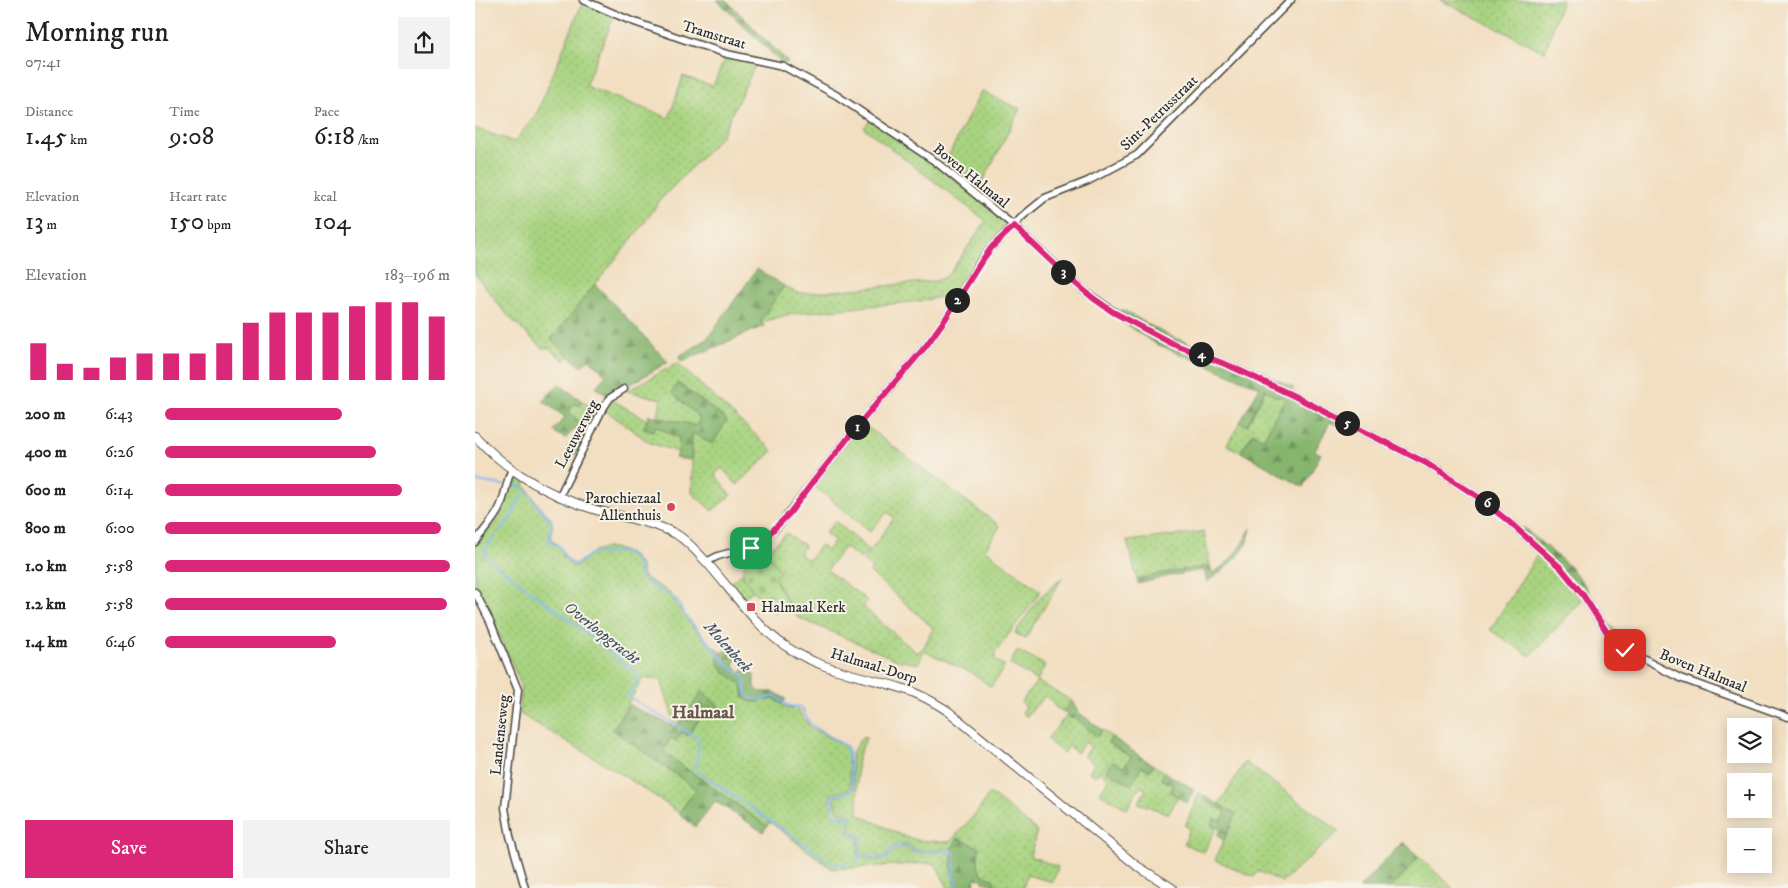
<!DOCTYPE html>
<html lang="en">
<head>
<meta charset="utf-8">
<style>
  :root { --surface:#fff; --page:#f2f2f2; --text:#202124; --muted:#757577; --accent:#db2777 }
  body { margin:0; font-family:"IM FELL DW Pica",serif; background:var(--page); color:var(--text); height:100vh; display:flex; flex-direction:column; font-size:19px; white-space:nowrap }
  * { box-sizing:border-box; margin:0 }
  p { font-size:16px; color:var(--muted) }
  .icon { flex:none; width:28px; height:28px; fill:none; stroke:currentColor; stroke-width:2; stroke-linecap:round; stroke-linejoin:round }
  .map { position:relative; flex:1; overflow:hidden }
  .side { display:flex; flex-direction:column; background:var(--surface); width:475px }
  .side>* { flex:none }
  .tools { position:absolute; left:1252px; top:718px; display:grid; gap:10px }
  .tools a { display:grid; place-items:center; width:45px; height:45px; border-radius:0px; background:var(--surface); box-shadow:0 2px 12px #0003; font-size:25px }
  .pin { position:absolute; display:grid; place-items:center; width:42px; height:42px; color:#fff; margin:-21px; border-radius:10px; box-shadow:0 2px 8px #0006 }
  .km { position:absolute; width:25px; height:25px; margin:-12px; border-radius:50%; background:#222; color:#fff; font-size:14px; line-height:25px; text-align:center }
  .round { display:grid; place-items:center; flex:none; width:52px; height:52px; border-radius:0px; background:var(--page) }
  .summary { display:flex; align-items:center; justify-content:space-between; height:85px; padding:0 25px }
  h1 { font-size:28px; font-weight:600; line-height:38px }
  .metrics { display:grid; grid-template-columns:repeat(3,1fr); gap:8px; height:85px; padding:5px 25px }
  .metrics div { display:grid; align-content:center }
  .metrics b { font-size:25px; font-weight:600 }
  .metrics small { font-size:14px; font-weight:400 }
  .metrics p { font-size:14px }
  .chart { height:140px; padding:10px 25px }
  .chart p { display:flex; justify-content:space-between }
  .chart svg { width:100%; height:90px; margin-top:5px; stroke:var(--accent); stroke-width:6 }
  .button { display:flex; gap:10px; margin-top:auto; padding:10px 25px }
  .button a { flex:1; height:58px; border-radius:0px; background:var(--accent); color:#fff; font-size:20px; font-weight:600; line-height:58px; text-align:center }
  .button a+a { background:var(--page); color:var(--text) }
  ul { padding:0 25px; list-style:none; font-size:16px }
  li { display:grid; grid-template-columns:80px 60px 1fr; align-items:center; height:38px }
  li i { height:12px; border-radius:6px; background:var(--accent) }
  main { display:flex; flex:1; min-height:0 }
  .map>svg:first-child { display:block }
</style>
</head>
<body>
<main>
<section class="side">
<div class="summary"><div><h1>Morning run</h1><p>07:41</p></div><a class="round"><svg class="icon" aria-label="share" viewBox="0 0 24 24"><path d="M12 15V3M7 8l5-5 5 5M5 13v7h14v-7"/></svg></a></div>
<div class="metrics">
<div><p>Distance</p><b>1.45<small> km</small></b></div>
<div><p>Time</p><b>9:08</b></div>
<div><p>Pace</p><b>6:18<small> /km</small></b></div>
</div>
<div class="metrics">
<div><p>Elevation</p><b>13<small> m</small></b></div>
<div><p>Heart rate</p><b>150<small> bpm</small></b></div>
<div><p>kcal</p><b>104</b></div>
</div>
<div class="chart"><p><span>Elevation</span>183–196 m</p>
<svg viewBox="0 0 160 44" preserveAspectRatio="none"><path d="M5 44V26M15 44V36M25 44V38M35 44V33M45 44V31M55 44V31M65 44V31M75 44V26M85 44V16M95 44V11M105 44V11M115 44V11M125 44V8M135 44V6M145 44V6M155 44V13"/></svg>
</div>
<ul>
<li><b>200 m</b>6:43<i style="width:62%"></i></li>
<li><b>400 m</b>6:26<i style="width:74%"></i></li>
<li><b>600 m</b>6:14<i style="width:83%"></i></li>
<li><b>800 m</b>6:00<i style="width:97%"></i></li>
<li><b>1.0 km</b>5:58<i style="width:100%"></i></li>
<li><b>1.2 km</b>5:58<i style="width:99%"></i></li>
<li><b>1.4 km</b>6:46<i style="width:60%"></i></li>
</ul>
<div class="button"><a>Save</a><a>Share</a></div>
</section>
<div class="map">
<svg width="1313" height="888" viewBox="0 0 1313 888">
  <defs>
    <pattern id="grass-dots" width="8" height="8" patternUnits="userSpaceOnUse" patternTransform="scale(1.25)"><rect width="8" height="8" fill="#a8d380"/><path d="M2 2h.1M6 6h.1" fill="none" stroke="#91b56f" stroke-width="1.8" stroke-linecap="round"/></pattern>
    <pattern id="forest-firs" width="22" height="20" patternUnits="userSpaceOnUse" patternTransform="scale(1.25)"><rect width="22" height="20" fill="#86b56e"/><path d="M5 1l3.5 6h-7zM16 11l3.5 6h-7z" fill="#6e935b"/></pattern>
    <pattern id="cemetery-stones" width="16" height="16" patternUnits="userSpaceOnUse" patternTransform="scale(1.25)"><rect width="16" height="16" fill="#a8d380"/><path d="M2 7V4a2 2 0 0 1 4 0v3zM10 15v-3a2 2 0 0 1 4 0v3z" fill="#91b56f"/></pattern>
  </defs>
  <rect width="100%" height="100%" fill="#f7f3e8"/>
  <filter id="ink" filterUnits="userSpaceOnUse"><feTurbulence type="fractalNoise" baseFrequency=".02" numOctaves="2"/><feDisplacementMap in="SourceGraphic" scale="10" xChannelSelector="R" yChannelSelector="G"/><feConvolveMatrix kernelMatrix="1 2 1 2 8 2 1 2 1" color-interpolation-filters="sRGB"/></filter>
  <filter id="wash" filterUnits="userSpaceOnUse"><feTurbulence type="fractalNoise" baseFrequency=".0096" numOctaves="4" result="noise"/><feDisplacementMap in="SourceGraphic" scale="20" xChannelSelector="R" yChannelSelector="G"/><feGaussianBlur stdDeviation="1.12" result="paint"/><feColorMatrix in="noise" values="0 0 0 0 0 0 0 0 0 0 0 0 0 0 0 0 0 1.4 0 .05"/><feComposite in="paint" operator="in"/></filter>
  <g filter="url(#wash)">
    <rect width="100%" height="100%" fill="#f2dec0"/>
    <!-- grass -->
    <path fill="url(#grass-dots)" stroke="#6a7f56" d="M965,0H1087L1070,52Z
      M108,1L139,17L110,86L194,118L208,76L238,86L251,55L282,62L245,138L186,199L168,225L76,339L94,357L90,361L72,347L69,349L44,327L28,310L0,274V128L39,142L62,113Z
      M506,91L545,109L502,193L469,165Z
      M395,120L457,161L533,224L532,227L505,259L485,290L480,294L446,301L315,314L287,322L286,320L309,286L322,293H335L460,281L469,278L476,271L511,221L389,128Z
      M202,363L298,451L262,485L247,468L240,474L256,495L237,511L217,493V432L251,420L203,384L197,393L225,418L221,426L183,417L186,399L152,391Z
      M791,389L800,396L811,398L788,440L778,433L766,452L752,445L765,422L772,426Z
      M137,400L172,420L169,428L181,426L205,439L203,452L175,443L130,410Z
      M107,401L124,412L114,430L93,412L100,403L104,406Z
      M388,424L525,526L510,550L566,591L520,653V660L530,666L516,687L497,673L449,651L443,664L422,660L322,617L298,577L305,571L291,552L312,533L324,543L326,542L330,546L324,553L333,560L346,545L352,550L360,541L350,533L360,521L394,550L386,559L369,547L352,570L393,601L388,607L442,653L449,647L458,628L395,572L397,568L388,561L419,518L412,512L395,532L338,485Z
      M39,477L44,478L50,483L49,485C56,492 57,497 63,504C66,510 73,513 76,519C82,530 67,536 85,546L88,556L97,565H103L119,551L128,548H139L157,555L166,566L167,574L170,578L195,593L203,607L221,630L246,653L243,660L245,668L267,685L269,698L277,702L301,699L311,708L323,710L335,727L372,747L376,787L373,790L357,794L355,799L360,815L375,817L371,831L384,838L383,857L388,859L409,860C418,856 416,849 428,846L439,852L444,853L476,851L478,852C476,866 475,875 482,888H473L461,865L457,863L357,869L295,822L292,826L188,752L196,738L207,732L213,736L233,706L243,713L227,692L201,728L186,680L168,678L138,729L221,789L204,813C153,776 99,746 45,714L46,693L45,682L19,624L0,588V546L24,517L29,507L36,479Z
      M729,532L735,566L688,573L662,580L652,541Z
      M1064,552L1094,581L1107,601L1055,656L1015,630Z
      M268,572V576L279,590L268,598L256,582Z
      M588,577L550,639L540,633L564,598Z
      M542,651L570,665L562,681L597,701L588,712L579,706L580,704L570,696L551,717L547,712L551,707L546,702L562,681L535,664Z
      M592,715L597,718L599,715L622,737L627,730L637,737L633,743L656,757L649,768L638,761L631,770L656,785L667,766L674,771L678,765L689,772L686,779L698,785L703,796L694,814L663,803L671,790L665,786L652,809L625,793L634,779L625,771L621,776L614,772L619,764L609,756L616,747L610,742L602,753L594,746L588,754L572,739Z
      M387,737L391,738L383,758L382,768L383,814L428,836L442,840L475,842L502,812L515,793L562,831L555,856L583,867L578,882L552,875L548,888L519,885L520,881C509,875 503,875 502,861L483,838L477,848C467,849 455,852 445,851C440,851 439,849 435,846C422,838 416,850 410,858L396,856H386V837L374,831L377,817L371,813H363L359,800L360,797L375,792L379,788L376,754Z
      M770,762L864,831L807,882L783,871L779,877L740,860L760,814L744,804Z
      M724,793L729,796L728,799L752,812L746,821L739,819L736,825L741,828L729,852L709,844L715,828L710,826Z
      M944,857L978,888H916Z"/>
    <!-- forest -->
    <path fill="url(#forest-firs)" stroke="#58704c" d="M242,0H251L313,62L309,65Z
      M282,269L309,286L286,320L289,326L206,362L204,356L231,340Z
      M120,284L193,362L134,397L121,387L131,375L114,359L106,367L76,340Z
      M647,309L690,334L763,362L819,388L813,395L863,422L861,425L855,422L840,451L846,454L828,487L766,452L778,433L788,439L810,398L800,396L790,389L772,426L765,422L785,387L681,344L646,321L648,319L691,338L644,314Z
      M203,383L252,420L238,444L217,433L216,460L200,458L203,452L204,438L181,426L178,431L169,428L174,415L222,426L225,418L197,393Z
      M84,384L107,401L104,406L100,403L93,411L114,430L101,455L92,448L105,432L100,428L90,439L78,431L90,417L68,401Z
      M1048,527L1095,567L1109,584L1132,622L1143,633L1156,645L1173,655L1171,659L1140,640L1104,586L1046,530Z
      M776,528C773,553 751,568 732,582L729,570L694,576L663,584L662,580L688,573L735,566L737,573C757,563 765,547 776,528Z
      M254,649L258,650L264,658L260,663L259,666L265,673L271,667L279,675V686L285,692H299L311,699L307,704L301,699L277,702L269,698L267,685C257,676 226,660 254,649Z
      M227,691L246,708L243,714L233,706L213,736L207,732L201,741L196,738L188,752L292,826L288,832L240,801L220,827L204,813L221,789L138,730L154,705L202,728Z
      M597,701L603,712L627,730L622,737L599,716L597,719L588,712Z
      M637,737L678,765L674,771L667,766L656,785L631,770L638,761L649,767L656,757L633,743Z
      M689,772L719,789L712,803L695,792L698,785L686,779Z
      M729,796L761,814L749,840L742,836L745,829L736,825L739,818L746,821L751,812L727,799Z
      M483,838L504,847L503,868L507,874L520,881L519,885L508,882V879L500,878L499,888H482C475,875 477,866 478,853L476,851Z
      M927,843H930L944,857L916,888H884Z"/>
    <!-- cemetery -->
    <path fill="url(#cemetery-stones)" stroke="#6a7f56" d="M292,554L305,571L299,577L313,604L300,614C292,606 271,585 268,575C267,571 269,567 270,563L276,561L282,562Z"/>
    <g fill="none" stroke-linecap="round" stroke-linejoin="round">
      <!-- stream -->
      <path stroke="#84b7f1" stroke-width="2" d="M0,481L28,485
        M34,485L45,486L56,495L59,501L77,523L74,538L76,543L85,546L91,558L98,564C106,563 109,558 115,554C120,551 125,553 130,553C143,553 149,549 159,560C165,566 164,574 169,581L202,600L209,614L253,665L269,676L271,693L276,699L288,700L300,695C311,705 310,707 326,707L335,724L372,747L378,787L374,792L356,797L359,813L362,816L373,815L376,818L371,829L373,832L383,836L386,839L385,857H399L411,859L417,849L428,845L434,847L441,852L477,851L479,853L478,877L484,888
        M25,531L35,519L46,497
        M21,536L9,551L12,558L97,622L162,674L163,680L152,696L224,739L221,770L358,864L361,865L374,863
        M380,861L385,857"/>
    </g>
  </g>
  <g filter="url(#ink)">
    <g fill="none" stroke-linecap="round" stroke-linejoin="round">
      <!-- minor casing -->
      <g stroke="#494641" stroke-width="9">
        <path id="minor" d="M108,0L154,20L216,42L252,54L308,66L361,95L461,162L539,226L608,290L638,311L698,344L755,366L819,396L951,463L1003,497L1018,508L1086,568L1108,595L1137,640L1150,650L1205,678L1313,717
          M84,497L127,410L135,398L149,389
          M0,542C8,531 20,519 25,507C31,494 31,481 37,469
          M279,546L286,557
          M231,562L243,556L279,546L301,528L313,514L338,482L385,423L451,346L471,318L505,262L517,247L549,215L570,198L613,181L662,155L816,0
          M0,592L15,621L43,690L30,808L35,836L50,888"/>
      </g>
      <!-- tertiary casing -->
      <g stroke="#494641" stroke-width="10">
        <path id="tertiary" d="M0,436C32,471 73,495 118,509C145,517 176,521 201,534C214,542 224,554 234,565C258,592 282,628 312,647C347,671 390,676 429,689C445,694 459,702 473,711L662,866L697,888"/>
      </g>
      <!-- minor -->
      <use href="#minor" stroke="#fff" stroke-width="6"/>
      <!-- tertiary -->
      <use href="#tertiary" stroke="#fff" stroke-width="8"/>
    </g>
  </g>
  <g fill="none" stroke-linecap="round" stroke-linejoin="round" filter="url(#ink)">
    <!-- route casing -->
    <g stroke="#fff" stroke-width="10">
      <path id="route" d="M276,548L290,538L314,514L338,482L385,423L451,346L471,318L506,262L517,247L539,226L593,277L618,298L638,312L698,344L755,366L819,396L951,463L1003,497L1033,521L1086,568L1108,595L1137,640L1150,650"/>
    </g>
    <!-- route -->
    <use href="#route" stroke="#db2777" stroke-width="6"/>
  </g>
  <!-- markers -->
  <g fill="#d1495b" stroke="#f7f3e8" stroke-width="2">
    <circle cx="196" cy="507" r="5"/>
    <rect x="271" y="602" width="10" height="10" rx="2.5"/>
  </g>
  <g text-anchor="middle" dominant-baseline="central" stroke-width="4" stroke-linejoin="round" paint-order="stroke">
    <!-- street labels -->
    <g font-size="15" fill="#2b2b2b" stroke="#f7f3e8">
      <text transform="translate(239 35) rotate(17)">Tramstraat</text>
      <text transform="translate(684 113) rotate(-44)">Sint-Petrusstraat</text>
      <text transform="translate(496 176) rotate(39)">Boven Halmaal</text>
      <text transform="translate(102 434) rotate(-62)">Leeuwerweg</text>
      <text transform="translate(399 666) rotate(17)">Halmaal-Dorp</text>
      <text transform="translate(1228 671) rotate(22)">Boven Halmaal</text>
      <text transform="translate(25 735) rotate(-84)">Landenseweg</text>
    </g>
    <!-- poi labels -->
    <g font-size="15" fill="#2b2b2b" stroke="#f7f3e8" text-anchor="end">
      <text x="186" y="498">Parochiezaal<tspan x="186" dy="17">Allenthuis</tspan></text>
      <text x="286" y="607" text-anchor="start">Halmaal Kerk</text>
    </g>
    <!-- water labels -->
    <g font-size="16" font-style="italic" fill="#465566" stroke="#f7f3e8">
      <text transform="translate(127 633) rotate(38)">Overloopgracht</text>
      <text transform="translate(253 647) rotate(48)">Molenbeek</text>
    </g>
    <!-- quarter labels -->
    <g font-size="18" font-weight="bold" fill="#6a5649" stroke="#f7f3e8">
      <text x="228" y="713">Halmaal</text>
    </g>
  </g>
</svg>
<div class="tools">
<a><svg class="icon" aria-label="layers" viewBox="0 0 24 24"><path d="M12 4l9 5-9 5-9-5zM3 14l9 5 9-5"/></svg></a>
<a>+</a>
<a>−</a>
</div>
<div class="pin" style="left:276px;top:548px;background:#1e9e55"><svg class="icon" aria-label="arrive" viewBox="0 0 24 24"><path d="M6 21V4h12l-3 4 3 4H6"/></svg></div>
<div class="pin" style="left:1150px;top:650px;background:#d93025"><svg class="icon" aria-label="check" viewBox="0 0 24 24"><path d="M5 12l5 5 9-10"/></svg></div>
<b class="km" style="left:382px;top:427px">1</b>
<b class="km" style="left:482px;top:300px">2</b>
<b class="km" style="left:588px;top:272px">3</b>
<b class="km" style="left:726px;top:354px">4</b>
<b class="km" style="left:872px;top:423px">5</b>
<b class="km" style="left:1012px;top:503px">6</b>
</div>
</main>
</body>
</html>
